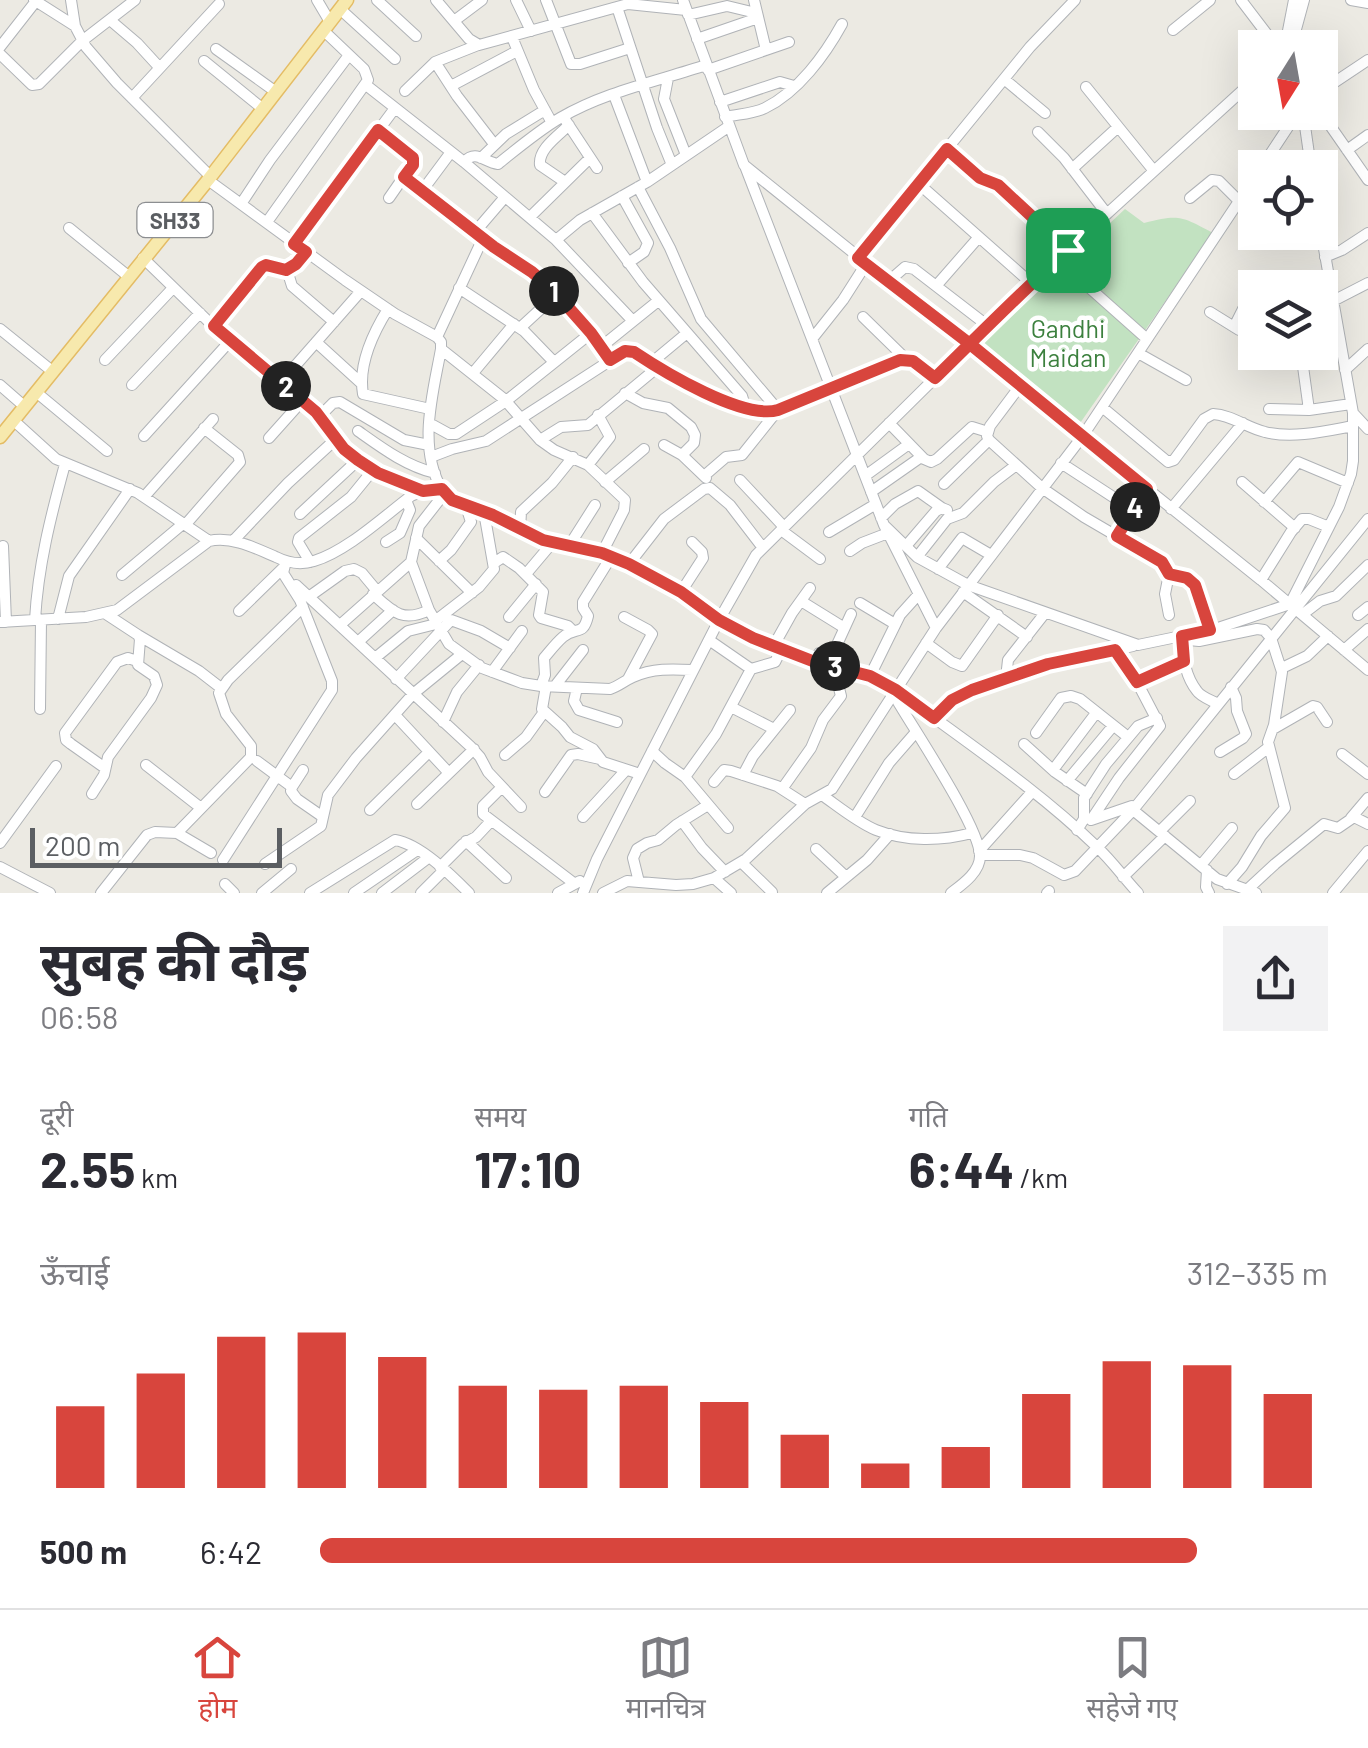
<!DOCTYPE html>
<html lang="hi">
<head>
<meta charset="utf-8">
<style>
  :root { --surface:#fff; --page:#f2f2f3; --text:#2b2b33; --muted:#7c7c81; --line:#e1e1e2; --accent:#d8453d }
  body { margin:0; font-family:Barlow,"Noto Sans Devanagari",sans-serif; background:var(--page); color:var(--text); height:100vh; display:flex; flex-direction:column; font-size:38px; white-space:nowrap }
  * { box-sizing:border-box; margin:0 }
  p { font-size:32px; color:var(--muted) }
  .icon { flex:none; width:55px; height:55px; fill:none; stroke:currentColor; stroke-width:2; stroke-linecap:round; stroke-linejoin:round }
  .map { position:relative; height:893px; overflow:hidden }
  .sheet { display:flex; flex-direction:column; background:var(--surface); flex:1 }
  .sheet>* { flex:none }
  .needle { width:65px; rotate:191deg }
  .controls { position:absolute; left:1238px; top:30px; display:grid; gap:20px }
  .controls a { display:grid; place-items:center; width:100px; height:100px; border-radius:0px; background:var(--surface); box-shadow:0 10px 40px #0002; font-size:50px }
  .scale { position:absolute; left:30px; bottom:25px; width:252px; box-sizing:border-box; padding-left:10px; border:5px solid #5b5e62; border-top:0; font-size:28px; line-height:35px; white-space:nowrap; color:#5b5e62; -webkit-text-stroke:8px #fff; paint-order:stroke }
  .pin { position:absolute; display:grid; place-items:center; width:85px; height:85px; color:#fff; margin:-42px; border-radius:20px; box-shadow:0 5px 15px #0006 }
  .km { position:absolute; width:50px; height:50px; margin:-25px; border-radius:50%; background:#222; color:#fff; font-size:28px; line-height:50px; text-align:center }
  .round { display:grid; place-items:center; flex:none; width:105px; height:105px; border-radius:0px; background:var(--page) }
  .summary { display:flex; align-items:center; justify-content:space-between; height:170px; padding:0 40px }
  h1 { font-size:55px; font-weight:700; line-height:75px }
  .metrics { display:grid; grid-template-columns:repeat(3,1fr); gap:15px; height:170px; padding:10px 40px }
  .metrics div { display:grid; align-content:center }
  .metrics b { font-size:50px; font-weight:700 }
  .metrics small { font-size:28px; font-weight:400 }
  .metrics p { font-size:28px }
  .chart { height:280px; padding:20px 40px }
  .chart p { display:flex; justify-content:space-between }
  .chart svg { width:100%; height:180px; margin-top:10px; stroke:var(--accent); stroke-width:6 }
  ul { padding:0 40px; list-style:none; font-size:32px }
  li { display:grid; grid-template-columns:160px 120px 1fr; align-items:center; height:75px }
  li i { height:25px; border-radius:12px; background:var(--accent) }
  .tabs { display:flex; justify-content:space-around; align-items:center; height:140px; border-top:2px solid var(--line); background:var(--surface); font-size:28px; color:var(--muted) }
  .tabs a { display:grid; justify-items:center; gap:5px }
  .tabs .current { color:var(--accent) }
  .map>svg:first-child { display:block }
</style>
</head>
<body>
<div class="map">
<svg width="1368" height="893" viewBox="0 0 1368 893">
  <rect width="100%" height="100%" fill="#eceae3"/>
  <!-- green -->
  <path fill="#c2e2c1" d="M1125,209L1144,223C1180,214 1181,216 1213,233L1078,426L979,346Z"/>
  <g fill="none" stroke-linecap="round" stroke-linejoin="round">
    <!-- minor casing -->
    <g stroke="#b0b3b7" stroke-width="12">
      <path id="minor" d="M34,0L75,26
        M71,0L75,26L86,47L117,83L210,176
        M317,0L330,22
        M377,0L416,36
        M436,0L469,39L479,45L628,4L686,10
        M516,0L531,31
        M546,0L571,64H580L630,48
        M683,0L744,165L1261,580L1368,670
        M754,0L766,50
        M1241,0L1276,46
        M1351,0L1368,3
        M617,7L657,128L672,165
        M340,9L395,59
        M688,15L727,6L756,13
        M110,20L137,43L159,67
        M454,21L482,0
        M1173,30L1210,0
        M512,37L534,90L552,123
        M697,39L758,18
        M1286,41L1294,0
        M1292,44L1304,0
        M0,47L36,1
        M216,49L276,92
        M0,54L32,85L39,84L82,41L135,0
        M204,61L263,109
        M435,62L457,96L494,144
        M708,70L789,42
        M668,78L664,99L686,155
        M1004,79L1045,113
        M366,85L464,162L556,240L633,321
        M451,86L517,51
        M1086,87L1154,171
        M405,91L435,62L478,45
        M1320,92L1368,60
        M614,95L647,182
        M132,98L219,4
        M720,102L780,82L794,86
        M1320,111L1368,180
        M1303,112L1311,168
        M725,117C738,114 753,114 765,108C798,92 825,55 842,24
        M566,121L597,168
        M378,130L413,158L414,162L389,198
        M1038,132L1064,158L1107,214
        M947,149L980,178L998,185L1068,250
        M1347,150L1368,135
        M481,158L506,134L545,110
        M464,162C476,149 484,162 498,164C518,148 538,131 560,118C604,92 658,81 706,65
        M745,166L884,525L936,628
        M1261,168L1298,112
        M1072,169L1118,127
        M405,177L553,290L591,333L610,360
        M208,180L345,280L395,314L437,337L441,342V349C433,394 417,446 442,490C444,494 448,498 452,500C465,508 481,509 495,516C511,523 526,533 543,539C557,545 572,546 587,549C650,564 697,610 753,638C799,660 850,666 895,689L898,702C915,731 980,828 980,856C980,872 963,884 951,893
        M565,182L540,165C538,149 558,136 569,125
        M919,184L1031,283
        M638,187L670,248L701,319L778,410L742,455L726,457L704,476
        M422,191L451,152
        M622,196L648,243L644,252L628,263
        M1190,198L1212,180L1219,181L1239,201
        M241,204L270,160L349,55
        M592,213L643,282L742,396L746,409
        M530,217L590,158
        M267,222L368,80L364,69L324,31
        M69,228L128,276
        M475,232L505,197
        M556,240L580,220L647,182L728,127
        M294,244L395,108
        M1325,257L1342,250L1368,233
        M143,258L210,323L316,412L346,451L368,468L423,491
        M858,258L1030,47L1075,0
        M1057,259L1147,339
        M287,270L292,286L334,322
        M889,281L905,267L914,269L988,326
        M936,286L978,238
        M459,288L524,331L554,362
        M1276,288L1285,283
        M1308,288L1328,277
        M1333,301L1368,283
        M388,309C373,333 358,365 363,394L430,409
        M1210,312L1239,330L1255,331
        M863,317L907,360
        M214,326L262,267L266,265C290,270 289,273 306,252
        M1234,327L1243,309L1255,299
        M520,328L557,294
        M0,329L52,371
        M437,337L483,238
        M812,339L843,300L866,264
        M316,342L361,383
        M601,347L658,301
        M441,349L504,399L540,440L554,450L588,465L625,500L624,510L602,553
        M1301,352L1309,410
        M1138,353L1186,380
        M105,360L173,288
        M651,363L687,333
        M1345,370L1368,349
        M473,373L514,324
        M281,382L361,291
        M0,385L24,406
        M132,385L200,313
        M1020,386L990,426L987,436L989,440L1042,488L1084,517L1161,562L1169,574L1187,578L1195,585L1210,630
        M36,392L107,451
        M625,393L643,403L668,408L691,427L695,435L694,443L682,455
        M1102,407L1168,462L1174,460L1204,419L1213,414C1232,415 1247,428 1265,432C1293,439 1326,431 1353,426
        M1269,409L1309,410L1351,404
        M1353,413L1368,429
        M320,416L333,403L340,402L404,440L429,445
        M13,420L56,459L138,493L209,541
        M429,423L449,434H456L506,401L591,333
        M889,423L924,459L931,462L937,459L972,427L988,432
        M358,431C382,448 406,466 435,473
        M144,436L231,340
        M269,438L303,400
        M540,440L561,427L588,425L658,367
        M664,445L682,455L706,478
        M431,457L452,449L486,441L625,351L634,352C659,369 734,412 762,413C769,413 772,412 778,410L900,361H913L935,378
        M1061,463L1133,510
        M588,465L610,437L598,415
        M865,476L909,444
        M740,480L784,527
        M605,482L644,449
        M1242,482L1295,528
        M944,484L989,440
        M871,492L921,457
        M444,494L419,526L411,562L429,610L449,644L482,668L522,683L541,686L610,689C619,686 624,681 633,677C653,668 672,669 693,670
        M144,497L213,419
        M1264,502L1298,462L1348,483
        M1171,509L1243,423
        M300,514L358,460
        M881,518L895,504L918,491L942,508
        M186,524L240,462L238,455L204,428
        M884,525L917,557L968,585L1138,645L1215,629L1290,604L1339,507L1351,474L1353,461V413L1320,226
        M520,530L521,512L552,483L573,457
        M781,530L820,559
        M829,532L876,504
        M1117,535L1147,489
        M416,538L472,593
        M233,541L288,483L336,439
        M386,542L400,533L410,510L406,500
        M3,546L6,622
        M569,546L595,505
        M906,546L936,511L942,508L947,510
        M850,551L862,543L888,533
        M917,557L947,519L963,513L994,482L1015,466
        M439,561L451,550L471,522L466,506
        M310,562L298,542L299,538L351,497L373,470
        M494,563L503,557L519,568L543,592L539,615L541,618L568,626L573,631
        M629,564L664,519L704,489L710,488L730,505L763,548
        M938,569L962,538L991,555
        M526,574L553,542
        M122,575L184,523
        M1261,580L1291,532L1302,519H1309L1329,527
        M296,585L471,747L480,757L488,772L521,807
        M681,592L703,558L702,552L692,542
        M963,592L1027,637
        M373,594C393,612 403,623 429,610
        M310,596L345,571L354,569L362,573L377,591
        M801,601L843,627
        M860,603L895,624
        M239,611L283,568
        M1303,614L1320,601L1336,596L1368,565
        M1169,615L1165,594L1169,574
        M1358,615L1368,607
        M509,617L536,584
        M624,617L648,630L652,634L628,679
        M58,619L69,576L130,489
        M35,620C38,566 51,515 65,464
        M435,621L479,587L494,569L484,512
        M0,622L86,617L117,610L209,541C232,536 255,548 276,557C288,563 301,565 314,561C347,551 383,517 411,496L423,491L441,489
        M340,625L411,562
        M138,635L199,671L221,688
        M709,640L751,669
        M358,642L393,610
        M926,643L952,662L962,666L998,615
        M773,647L792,613L810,588
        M1344,650L1368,629
        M375,658L408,631L436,624
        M815,661L819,653L829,652L835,649L851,614
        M1282,668L1307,656L1328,636
        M492,672L522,631
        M870,676L900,615L918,595
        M1006,678L1008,660L1045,613
        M396,679L451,620L481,631L510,648
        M1137,682L1184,661
        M541,686L545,675L544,658C550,651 556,643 563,637C576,626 583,637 588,616L583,608V602L611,557
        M546,686L542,709L562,727L570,737L593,749L603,762L640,774
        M555,686L583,650
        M577,688L574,701L579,710L617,722
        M895,689C963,740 1036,788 1097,847C1112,861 1124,878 1138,893
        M1218,704C1211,700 1201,697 1197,691C1185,676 1182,653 1182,636L1189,640L1199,641L1257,629L1264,630L1271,638L1282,672L1274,725L1268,742L1285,808L1261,836L1242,867L1227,884
        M731,707L774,729
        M40,709L41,620
        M395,715L449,773
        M934,718L952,700L972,690L1048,665L1133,646
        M443,722L457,692L479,665
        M1273,729L1313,706L1317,707L1327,722
        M1036,733L1061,698L1071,696L1080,699L1128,737
        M1024,744L1055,772L1087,794
        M652,751L665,763L685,777L728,828
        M1220,752L1243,738L1246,734L1237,711L1236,698L1231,687
        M1342,754L1368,774
        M505,755L526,737L544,712
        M257,761L292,787
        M146,765L201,808
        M105,768L71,744L66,740L65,733L117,662L128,658L137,661
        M303,770L292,787L291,791L297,799L323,817
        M1053,770L1096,713
        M1234,774L1269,747
        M743,775L753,756L790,710
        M685,777L716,734L751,669L775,662L781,650
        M1067,781L1113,726
        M714,782L724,770L731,771L777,786L805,804
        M502,787L483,806V814L575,884
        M782,789L811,748L823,720L841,696L833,665
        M545,792L571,755L578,754L600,759
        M92,794L104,775L108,757L151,698L157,685L154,676L138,665L140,639L138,635L106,614
        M822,795C839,807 857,822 876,830C906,842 942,841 972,833
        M417,804L474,749
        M370,810L429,752
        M1133,810L1217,879L1256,893
        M583,817L626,770
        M855,817L889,763L916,732
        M1351,818L1368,798
        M1091,820L1119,778L1160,726L1137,682L1115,650
        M1091,820L1132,806
        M682,821L702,848L725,872
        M1077,830L1084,819V798L1106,764L1138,726L1157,718
        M1160,831L1190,801
        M177,833L211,853
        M466,841L506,878
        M0,843L56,766
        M816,849L845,876
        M979,851L1032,792
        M980,855H1020L1033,858L1064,875L1075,871L1133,810L1368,519
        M223,860L332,690V681L300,600L283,573L286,561
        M741,862L772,892
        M265,864L321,826L328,795L356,758L413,694L462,654
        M1201,865L1232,828
        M0,867L50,893
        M440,867L463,844L476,837L491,821
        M1207,870L1206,887L1209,893
        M1123,877L1165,836
        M714,878L731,893
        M639,882L633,858L637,849L647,843L658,840L676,825L708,805
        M225,884L234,893
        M1248,889L1275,864L1324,824L1338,828L1354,817L1368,824
        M101,893L147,835L155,832L177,833L251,757V746L226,714L219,693L228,680L303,607
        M262,893L291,869
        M310,893L395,840C420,844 451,875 469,893
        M354,893L417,850
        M382,893L428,858
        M421,893L444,870
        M558,893L580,881
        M583,893L597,859L719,620L756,555L1031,283L1255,79
        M603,893L627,881L676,885L693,884L714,878L746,859L805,804L832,789L936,628L1082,437L1255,177
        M827,893L867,860L890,834
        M1047,893L1049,891
        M1333,893L1368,851"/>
    </g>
    <!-- major casing -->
    <g stroke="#e4bc65" stroke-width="15">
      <path id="major" d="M0,437L208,180L347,0"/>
    </g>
    <!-- minor -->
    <use href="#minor" stroke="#fff" stroke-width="10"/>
    <!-- major -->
    <use href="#major" stroke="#f7e9ad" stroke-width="12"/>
  </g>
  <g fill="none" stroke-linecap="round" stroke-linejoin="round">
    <!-- route casing -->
    <g stroke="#fff" stroke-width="20">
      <path id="route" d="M1068,250C1022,291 979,335 935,378L913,361L900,360L778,410C743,420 664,372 634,352L625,351L610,360L591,333L553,290L532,272L494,247L404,177L413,165V158L378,130L294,244L306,252L296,264L286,270L266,265L262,267L214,326L316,412L344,449L358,460L378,473L423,491L442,489L452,500L493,515L543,540L602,553L629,564L681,592L719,620L753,638L815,662L870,676L896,690L934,718L952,700L972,690L1048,664L1115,650L1137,682L1184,661L1182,636L1210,630L1195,585L1187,578L1169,574L1162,562L1117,536L1147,489L970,344L858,258L947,149L980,178L998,185L1068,250"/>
    </g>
    <!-- route -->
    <use href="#route" stroke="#d8453d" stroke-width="12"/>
  </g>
  <g text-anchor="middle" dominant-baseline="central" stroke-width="9" stroke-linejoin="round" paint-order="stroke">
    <!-- shield labels -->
    <rect fill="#fff" stroke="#8c8e91" stroke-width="2.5" x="137.5" y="203" width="75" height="34" rx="8"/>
    <g font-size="22" font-weight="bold" fill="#5b5e62">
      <text x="175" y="220">SH33</text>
    </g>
    <!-- park labels -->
    <g font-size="25" fill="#3c803e" stroke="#fff">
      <text x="1068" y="328">Gandhi<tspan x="1068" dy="29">Maidan</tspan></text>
    </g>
  </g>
</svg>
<div class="controls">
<a><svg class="needle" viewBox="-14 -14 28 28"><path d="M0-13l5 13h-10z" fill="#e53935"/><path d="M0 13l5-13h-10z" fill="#7c7c81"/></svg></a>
<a><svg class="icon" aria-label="locate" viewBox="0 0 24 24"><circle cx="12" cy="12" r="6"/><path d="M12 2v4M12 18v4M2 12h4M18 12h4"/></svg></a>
<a><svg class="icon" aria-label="layers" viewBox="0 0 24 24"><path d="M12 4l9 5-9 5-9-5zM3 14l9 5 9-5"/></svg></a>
</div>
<div class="scale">200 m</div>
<div class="pin" style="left:1068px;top:250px;background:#1e9e55"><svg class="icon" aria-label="arrive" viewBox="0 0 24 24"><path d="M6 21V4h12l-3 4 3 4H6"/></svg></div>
<b class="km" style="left:554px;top:291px">1</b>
<b class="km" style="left:286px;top:386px">2</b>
<b class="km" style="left:835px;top:666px">3</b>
<b class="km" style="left:1135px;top:507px">4</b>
</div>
<section class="sheet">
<div class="summary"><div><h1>सुबह की दौड़</h1><p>06:58</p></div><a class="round"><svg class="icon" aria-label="share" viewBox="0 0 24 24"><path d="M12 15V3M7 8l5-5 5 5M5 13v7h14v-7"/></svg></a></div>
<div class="metrics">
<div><p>दूरी</p><b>2.55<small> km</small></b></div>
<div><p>समय</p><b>17:10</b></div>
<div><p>गति</p><b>6:44<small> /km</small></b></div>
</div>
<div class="chart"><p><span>ऊँचाई</span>312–335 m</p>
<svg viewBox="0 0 160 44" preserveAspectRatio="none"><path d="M5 44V24M15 44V16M25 44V7M35 44V6M45 44V12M55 44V19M65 44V20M75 44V19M85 44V23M95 44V31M105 44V38M115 44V34M125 44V21M135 44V13M145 44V14M155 44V21"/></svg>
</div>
<ul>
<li><b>500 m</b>6:42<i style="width:87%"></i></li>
</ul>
</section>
<nav class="tabs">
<a class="current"><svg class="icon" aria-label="home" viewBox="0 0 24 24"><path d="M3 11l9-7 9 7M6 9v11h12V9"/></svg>होम</a>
<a><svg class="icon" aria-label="map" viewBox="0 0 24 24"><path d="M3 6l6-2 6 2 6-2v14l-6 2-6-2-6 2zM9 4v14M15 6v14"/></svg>मानचित्र</a>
<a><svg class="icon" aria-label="saved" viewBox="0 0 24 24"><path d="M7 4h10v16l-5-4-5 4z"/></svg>सहेजे गए</a>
</nav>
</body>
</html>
